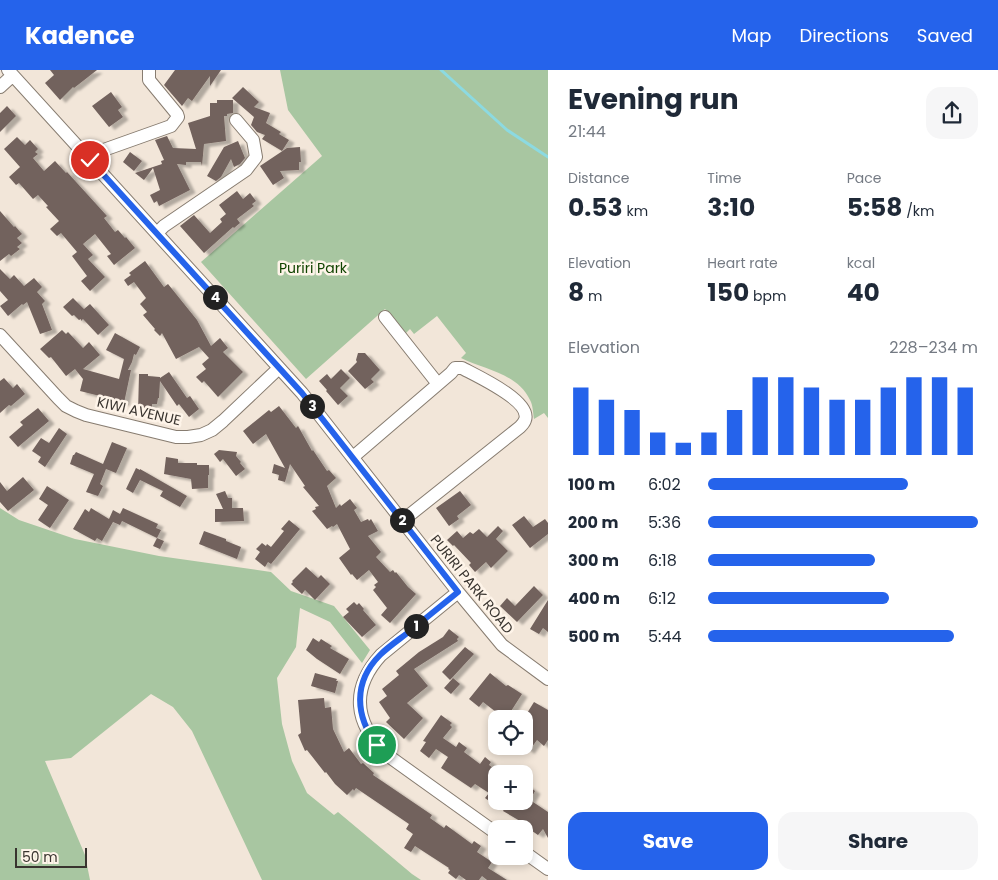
<!DOCTYPE html>
<html lang="en">
<head>
<meta charset="utf-8">
<style>
  :root { --surface:#fff; --page:#f6f6f7; --text:#1f2937; --muted:#747a83; --accent:#2563eb }
  body { margin:0; font-family:Poppins,sans-serif; background:var(--page); color:var(--text); height:100vh; display:flex; flex-direction:column; font-size:19px; white-space:nowrap }
  * { box-sizing:border-box; margin:0 }
  p { font-size:16px; color:var(--muted) }
  .icon { flex:none; width:28px; height:28px; fill:none; stroke:currentColor; stroke-width:2; stroke-linecap:round; stroke-linejoin:round }
  .map { position:relative; flex:1; overflow:hidden }
  .panel { display:flex; flex-direction:column; background:var(--surface); width:450px }
  .panel>* { flex:none }
  .tools { position:absolute; left:488px; top:640px; display:grid; gap:10px }
  .tools a { display:grid; place-items:center; width:45px; height:45px; border-radius:10px; background:var(--surface); box-shadow:0 2px 8px #0003; font-size:25px }
  .scale { position:absolute; left:15px; bottom:12px; width:72px; box-sizing:border-box; padding-left:5px; border:2px solid #39342f; border-top:0; font-size:14px; line-height:18px; white-space:nowrap; color:#39342f; -webkit-text-stroke:4px #fef4e9; paint-order:stroke }
  .pin { position:absolute; display:grid; place-items:center; width:42px; height:42px; color:#fff; margin:-21px; border:2px solid #fff; border-radius:50%; box-shadow:0 1px 5px #0007 }
  .km { position:absolute; width:25px; height:25px; margin:-12px; border-radius:50%; background:#222; color:#fff; font-size:14px; line-height:25px; text-align:center }
  .round { display:grid; place-items:center; flex:none; width:52px; height:52px; border-radius:15px; background:var(--page) }
  .headline { display:flex; align-items:center; justify-content:space-between; height:85px; padding:0 20px }
  h1 { font-size:28px; font-weight:700; line-height:38px }
  .figures { display:grid; grid-template-columns:repeat(3,1fr); gap:8px; height:85px; padding:5px 20px }
  .figures div { display:grid; align-content:center }
  .figures b { font-size:25px; font-weight:700 }
  .figures small { font-size:14px; font-weight:400 }
  .figures p { font-size:14px }
  .chart { height:140px; padding:10px 20px }
  .chart p { display:flex; justify-content:space-between }
  .chart svg { width:100%; height:90px; margin-top:5px; stroke:var(--accent); stroke-width:6 }
  .cta { display:flex; gap:10px; margin-top:auto; padding:10px 20px }
  .cta a { flex:1; height:58px; border-radius:15px; background:var(--accent); color:#fff; font-size:20px; font-weight:700; line-height:58px; text-align:center }
  .cta a+a { background:var(--page); color:var(--text) }
  ul { padding:0 20px; list-style:none; font-size:16px }
  li { display:grid; grid-template-columns:80px 60px 1fr; align-items:center; height:38px }
  li i { height:12px; border-radius:6px; background:var(--accent) }
  header { display:flex; align-items:center; gap:30px; box-sizing:border-box; height:70px; padding:0 25px; background:var(--accent); color:#fff }
  header strong { font-size:24px }
  nav { display:flex; gap:28px; margin-inline-start:auto; font-size:18px }
  main { display:flex; flex:1; min-height:0 }
  .map>svg:first-child { display:block }
</style>
</head>
<body>
<header>
<strong>Kadence</strong>
<nav><a>Map</a><a>Directions</a><a>Saved</a></nav>
</header>
<main>
<div class="map">
<svg width="548" height="810" viewBox="0 0 548 810">
  <defs>
    <filter id="shadow"><feDropShadow dx="5.5" dy="3" stdDeviation="1" flood-color="#0004"/></filter>
  </defs>
  <rect width="100%" height="100%" fill="#f2e6d9"/>
  <!-- green -->
  <path fill="#a8c6a1" d="M280,0H548V348L544,343L534,349C533,343 533,335 530,330C517,303 485,300 461,288L466,283L437,246L414,264L410,259L406,263L385,239L306,309L201,192L322,86L288,40Z
    M0,438L19,450L75,469L159,486L271,502L291,521L334,536L370,580L362,593L330,552L300,538L296,577L277,608L282,654L292,691L307,723L334,745L338,742L412,804L421,810H262L192,661L173,637L151,624L71,688L45,691L85,785L90,810H0Z"/>
  <g fill="none" stroke-linecap="round" stroke-linejoin="round">
    <!-- stream -->
    <path stroke="#8cdae1" stroke-width="3" d="M441,0L507,60L548,87"/>
  </g>
  <!-- building -->
  <path fill="#72625d" filter="url(#shadow)" d="M50,0H97L74,18L73,17L60,30L45,13L54,5Z
    M175,0H221L210,16V6L192,31L188,28L182,36L164,15Z
    M243,17L259,32L254,37L270,43L266,53L281,62L279,64L289,70L282,81L262,69L265,65L257,62L251,55L254,47L232,28Z
    M111,22L122,37L118,40L123,47L109,57L92,36Z
    M217,30H233V43L227,44V46H224L226,71L204,74L202,96L201,92H186V95L177,94L190,120L159,136L157,131L154,133L150,125L160,120L153,98L144,110L135,103L162,94L161,91L164,90L155,70L167,66L173,78L196,79L188,53L210,46V33H217Z
    M7,36L16,46L0,62V43Z
    M17,67L25,75L30,70L38,79L35,82L38,84L33,88L44,101L55,91L66,103L67,102L107,146L104,148L115,162L118,160L125,168L126,167L135,178L114,195L107,186L111,184L95,164L83,174L93,185L88,189L105,207L90,221L81,211L87,206L72,186L77,182L61,163L57,166L50,159L59,151L46,137L48,136L38,125L33,129L19,113L16,115L9,107L20,97L4,79Z
    M238,71L245,88L240,94L234,97L231,89L221,107L216,111L207,106L224,77Z
    M300,77L301,92H299V100L280,101L284,108L273,115L260,96L287,78Z
    M130,82L142,91L134,101L123,92Z
    M237,121L243,129L250,123L256,131L252,134L254,136L237,149L240,153L234,158L233,157L204,183L180,156L194,145L210,163L222,152L220,149L226,144L219,135Z
    M0,141L14,157L15,156L22,164L17,168L22,173L17,177L20,179L11,186L9,184L0,191Z
    M145,191L164,217L168,214L197,250L211,276L220,268L228,278L223,282L243,302L218,327L204,311L202,313L196,307L206,299L202,294L209,288L199,277L176,289L162,263L160,266L154,260L155,259L143,245L147,242L140,234L146,228L134,212L128,216L124,210L131,205L129,203Z
    M0,199L10,209L14,205L24,216L34,208L42,217L37,222L45,231L42,234L52,260L40,264L27,232L23,235L22,234L8,246L0,236L8,230L0,221Z
    M73,228L84,239L90,234L109,255L98,265L83,249L81,251V249L79,250L74,245L72,246L63,237Z
    M62,260L66,264L68,262L83,278L89,272L100,285L83,299L119,309L124,289L106,280L115,263L140,277L136,285L134,284L132,292L128,300H131L124,333L112,331V329L80,321L83,309L75,299L66,306L51,287L49,288L40,279Z
    M358,283H365L380,300L371,309L374,312L365,319L348,301L357,292L356,290Z
    M341,299L350,308L340,318L348,326L338,335L326,321L327,320L319,311L327,304L331,309Z
    M169,302L187,328L190,326L199,339L189,347L179,334L177,336L160,311L159,328H158L157,334H152V344L138,343L139,304H148V306L160,307V308Z
    M4,308L13,318L17,314L25,324L11,336L9,335L0,343V311Z
    M279,336L296,358L298,356L312,381L313,380L327,401L329,400L336,408L327,416L336,438L340,434L341,436L350,429L357,438L354,440L361,452L368,449L369,451L371,449L378,461L368,466L381,482L376,487L390,502L393,500L395,503L396,502L408,517L416,524L390,553L381,545L387,538L373,520L376,517L374,515L378,512L369,500L357,510L352,504L351,505L339,488L350,479L337,454L333,457L332,456L327,459L312,441L316,439L315,437L319,436L303,417L305,416L290,394L285,412L278,410L279,405L272,403L274,394L285,398L266,364L253,374L243,361L269,340L271,342Z
    M38,338L49,351L18,377L9,367L23,355L20,352Z
    M59,358L67,364L45,397L38,392L41,387L32,381L41,368L49,373Z
    M112,372L127,378L116,403L106,399L100,414L103,416L98,426L86,422L94,404L70,394L73,385H74L76,382L103,394Z
    M219,380L237,382L236,386L241,392L240,393L245,399L236,406L223,389L220,392L214,384Z
    M166,387L178,389V393H197V395H209V405H208V418L192,419L191,409L164,404Z
    M136,398L140,400V399L187,426L180,437L160,426L163,421L140,410L133,423L126,419Z
    M23,407L34,420L8,441L0,432V412L7,421Z
    M47,416L69,430L50,458L38,450L48,435L39,429Z
    M225,421L228,428H232V438H243L244,451L215,452V439H223L216,424Z
    M460,421L471,435L457,446L459,449L449,456L436,438Z
    M91,438L109,449L113,440L120,444L123,438L158,454L156,458L161,460L157,468L122,451L120,455L113,452L102,471L97,468L95,471L73,459L85,439L89,442Z
    M524,446L533,457L545,449L548,453V464L530,478L512,455Z
    M289,450L300,459L271,494L268,492L265,497L255,489L260,482L256,479L262,473L266,476L267,474L271,477L284,461L281,459Z
    M498,456L503,461L496,469L508,481L491,498L486,492L475,502L469,495L471,493L454,475L453,476L447,470L457,461L463,468L470,462L473,464L479,459L487,467Z
    M204,461L226,469V471L241,477L237,489L199,474Z
    M157,468L164,471L160,479L153,476Z
    M306,497L318,508L321,505L330,514L315,530L305,520L302,524L291,514L293,512L292,511Z
    M534,516L543,525L517,552L500,536L507,528L515,536Z
    M548,530V562L543,558L539,564L530,559Z
    M354,532L357,535L359,533L364,539L363,540L376,555L362,567L343,547L349,542L346,539Z
    M449,559L459,567L457,569L458,571L414,599L428,616L407,633L423,648L404,669L386,652L390,648L379,632L387,626L382,619L399,605L396,601L419,582L443,567Z
    M313,568L319,572L321,569L332,576L330,578L349,589L340,604L317,589L306,580Z
    M465,577L474,584L450,610L442,602Z
    M315,603L337,609L336,611H338L335,623L311,616Z
    M490,603L506,616L508,615L522,624L506,649H491L496,642L483,632L479,637L469,629Z
    M453,608L460,614L451,624L444,618Z
    M324,628L325,638L331,637L333,659L344,682L349,678L361,694L363,693L374,703L373,705L432,745L430,748L444,758L446,755L472,774L474,771L481,776L477,782L492,792L488,798L507,810H487L482,806L479,810H466L459,805L456,809L448,803L450,800L448,799L449,798L415,776L411,782L404,778L413,764L406,759L409,754L356,718L354,721L353,719L347,725L335,714L326,702L325,703L307,680L305,681L298,665L301,663L298,630Z
    M534,632L548,640V670L544,676L537,670L529,681L524,677V648Z
    M441,645L452,653L450,655L452,657L443,668L456,677L459,672L467,678L464,682L480,694L485,687L491,692L489,695L496,700V736L485,728L489,723L475,714L471,718L441,698L448,687L436,679L429,688L420,681L426,672L423,671Z
    M527,715L535,721L530,730L548,742V768L543,759L538,765L519,752L520,751L503,741L509,731H524V720Z"/>
  <g fill="none" stroke-linecap="round" stroke-linejoin="round">
    <!-- minor casing -->
    <g stroke="#877c70" stroke-width="14">
      <path id="minor" d="M8,0L302,323L458,522L502,575L548,609
        M0,17L12,6
        M89,90L98,82L171,56L178,47L177,44L149,10V0
        M157,163L164,156L246,100L256,87L253,70L236,50
        M385,247L438,314
        M0,265L58,328L66,336L76,341L86,345L176,367H188L201,365L212,360L223,351L279,298
        M353,387L451,303L455,298H462C475,305 532,331 525,350C524,353 522,355 520,357L402,451
        M458,522L381,585C350,619 354,653 387,685L496,763
        M524,782L548,799"/>
    </g>
    <!-- minor -->
    <use href="#minor" stroke="#fff" stroke-width="12"/>
  </g>
  <g fill="none" stroke-linecap="round" stroke-linejoin="round">
    <!-- route casing -->
    <g stroke="#fff" stroke-width="10">
      <path id="route" d="M90,90L302,323L458,522C442,535 426,548 410,561C400,569 389,576 380,585C353,612 355,646 377,675"/>
    </g>
    <!-- route -->
    <use href="#route" stroke="#2563eb" stroke-width="6"/>
  </g>
  <g text-anchor="middle" dominant-baseline="central" stroke-width="5" stroke-linejoin="round" paint-order="stroke">
    <!-- park labels -->
    <g font-size="14" fill="#114401" stroke="#fef4e9">
      <text x="313" y="198">Puriri Park</text>
    </g>
    <!-- street labels -->
    <g font-size="14" fill="#39342f" stroke="#fef4e9">
      <text transform="translate(139 341) rotate(13)">KIWI AVENUE</text>
      <text transform="translate(472 514) rotate(51)">PURIRI PARK ROAD</text>
    </g>
  </g>
</svg>
<div class="tools">
<a><svg class="icon" aria-label="locate" viewBox="0 0 24 24"><circle cx="12" cy="12" r="6"/><path d="M12 2v4M12 18v4M2 12h4M18 12h4"/></svg></a>
<a>+</a>
<a>−</a>
</div>
<div class="scale">50 m</div>
<div class="pin" style="left:377px;top:675px;background:#1e9e55"><svg class="icon" aria-label="arrive" viewBox="0 0 24 24"><path d="M6 21V4h12l-3 4 3 4H6"/></svg></div>
<div class="pin" style="left:90px;top:90px;background:#d93025"><svg class="icon" aria-label="check" viewBox="0 0 24 24"><path d="M5 12l5 5 9-10"/></svg></div>
<b class="km" style="left:416px;top:556px">1</b>
<b class="km" style="left:402px;top:450px">2</b>
<b class="km" style="left:312px;top:336px">3</b>
<b class="km" style="left:215px;top:227px">4</b>
</div>
<section class="panel">
<div class="headline"><div><h1>Evening run</h1><p>21:44</p></div><a class="round"><svg class="icon" aria-label="share" viewBox="0 0 24 24"><path d="M12 15V3M7 8l5-5 5 5M5 13v7h14v-7"/></svg></a></div>
<div class="figures">
<div><p>Distance</p><b>0.53<small> km</small></b></div>
<div><p>Time</p><b>3:10</b></div>
<div><p>Pace</p><b>5:58<small> /km</small></b></div>
</div>
<div class="figures">
<div><p>Elevation</p><b>8<small> m</small></b></div>
<div><p>Heart rate</p><b>150<small> bpm</small></b></div>
<div><p>kcal</p><b>40</b></div>
</div>
<div class="chart"><p><span>Elevation</span>228–234 m</p>
<svg viewBox="0 0 160 44" preserveAspectRatio="none"><path d="M5 44V11M15 44V17M25 44V22M35 44V33M45 44V38M55 44V33M65 44V22M75 44V6M85 44V6M95 44V11M105 44V17M115 44V17M125 44V11M135 44V6M145 44V6M155 44V11"/></svg>
</div>
<ul>
<li><b>100 m</b>6:02<i style="width:74%"></i></li>
<li><b>200 m</b>5:36<i style="width:100%"></i></li>
<li><b>300 m</b>6:18<i style="width:62%"></i></li>
<li><b>400 m</b>6:12<i style="width:67%"></i></li>
<li><b>500 m</b>5:44<i style="width:91%"></i></li>
</ul>
<div class="cta"><a>Save</a><a>Share</a></div>
</section>
</main>
</body>
</html>
